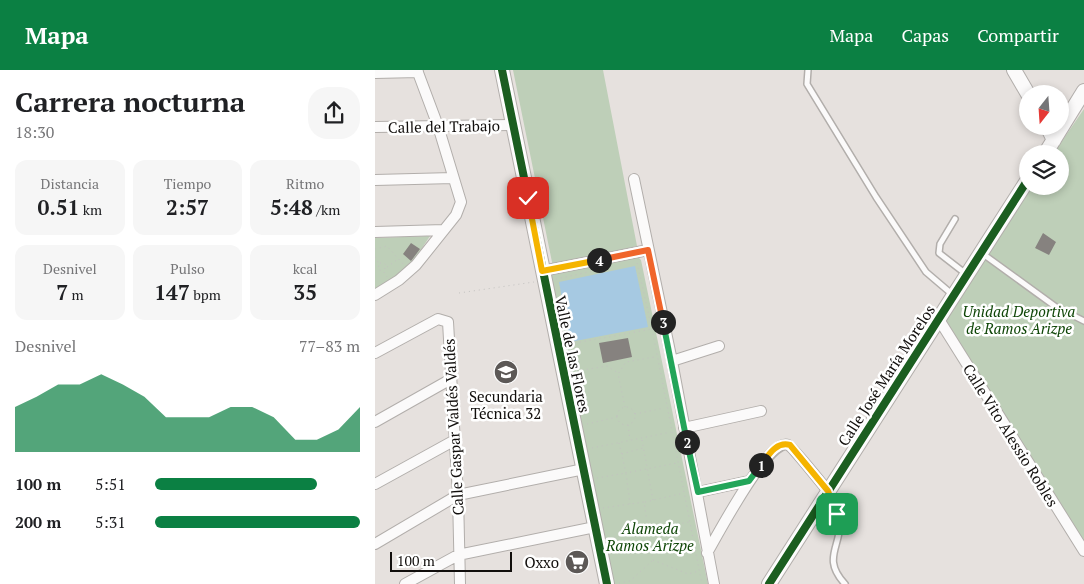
<!DOCTYPE html>
<html lang="es">
<head>
<meta charset="utf-8">
<style>
  :root { --surface:#fff; --page:#f6f6f6; --text:#202124; --muted:#757577; --accent:#0b8043 }
  body { margin:0; font-family:"PT Serif",serif; background:var(--page); color:var(--text); height:100vh; display:flex; flex-direction:column; font-size:19px; white-space:nowrap }
  * { box-sizing:border-box; margin:0 }
  p { font-size:16px; color:var(--muted) }
  .icon { flex:none; width:28px; height:28px; fill:none; stroke:currentColor; stroke-width:2; stroke-linecap:round; stroke-linejoin:round }
  .map { position:relative; flex:1; overflow:hidden }
  .side { display:flex; flex-direction:column; background:var(--surface); width:375px }
  .side>* { flex:none }
  .needle { width:32px; rotate:197deg }
  .buttons { position:absolute; left:644px; top:15px; display:grid; gap:10px }
  .buttons a { display:grid; place-items:center; width:50px; height:50px; border-radius:50%; background:var(--surface); box-shadow:0 2px 8px #0003; font-size:25px }
  .scale { position:absolute; left:15px; bottom:12px; width:122px; box-sizing:border-box; padding-left:5px; border:2px solid #110e0c; border-top:0; font-size:14px; line-height:18px; white-space:nowrap; color:#110e0c; -webkit-text-stroke:4px #fff; paint-order:stroke }
  .pin { position:absolute; display:grid; place-items:center; width:42px; height:42px; color:#fff; margin:-21px; border-radius:10px; box-shadow:0 2px 8px #0006 }
  .km { position:absolute; width:25px; height:25px; margin:-12px; border-radius:50%; background:#222; color:#fff; font-size:14px; line-height:25px; text-align:center }
  .round { display:grid; place-items:center; flex:none; width:52px; height:52px; border-radius:20px; background:var(--page) }
  .headline { display:flex; align-items:center; justify-content:space-between; height:85px; padding:0 15px }
  h1 { font-size:28px; font-weight:600; line-height:38px }
  .figures { display:grid; grid-template-columns:repeat(3,1fr); gap:8px; height:85px; padding:5px 15px }
  .figures div { display:grid; align-content:center; border-radius:12px; background:var(--page); text-align:center }
  .figures b { font-size:21px; font-weight:600 }
  .figures small { font-size:14px; font-weight:400 }
  .figures p { font-size:14px }
  .chart { height:140px; padding:10px 15px }
  .chart p { display:flex; justify-content:space-between }
  .chart svg { width:100%; height:90px; margin-top:5px; fill:var(--accent); opacity:.7 }
  ul { padding:0 15px; list-style:none; font-size:16px }
  li { display:grid; grid-template-columns:80px 60px 1fr; align-items:center; height:38px }
  li i { height:12px; border-radius:6px; background:var(--accent) }
  header { display:flex; align-items:center; gap:30px; box-sizing:border-box; height:70px; padding:0 25px; background:var(--accent); color:#fff }
  header strong { font-size:24px }
  nav { display:flex; gap:28px; margin-inline-start:auto; font-size:18px }
  main { display:flex; flex:1; min-height:0 }
  .map>svg:first-child { display:block }
</style>
</head>
<body>
<header>
<strong>Mapa</strong>
<nav><a>Mapa</a><a>Capas</a><a>Compartir</a></nav>
</header>
<main>
<section class="side">
<div class="headline"><div><h1>Carrera nocturna</h1><p>18:30</p></div><a class="round"><svg class="icon" aria-label="share" viewBox="0 0 24 24"><path d="M12 15V3M7 8l5-5 5 5M5 13v7h14v-7"/></svg></a></div>
<div class="figures">
<div><p>Distancia</p><b>0.51<small> km</small></b></div>
<div><p>Tiempo</p><b>2:57</b></div>
<div><p>Ritmo</p><b>5:48<small> /km</small></b></div>
</div>
<div class="figures">
<div><p>Desnivel</p><b>7<small> m</small></b></div>
<div><p>Pulso</p><b>147<small> bpm</small></b></div>
<div><p>kcal</p><b>35</b></div>
</div>
<div class="chart"><p><span>Desnivel</span>77–83 m</p>
<svg viewBox="0 0 160 44" preserveAspectRatio="none"><path d="M0 44V22L10 17L20 11L30 11L40 6L50 11L60 17L70 27L80 27L90 27L100 22L110 22L120 27L130 38L140 38L150 33L160 22V44z"/></svg>
</div>
<ul>
<li><b>100 m</b>5:51<i style="width:79%"></i></li>
<li><b>200 m</b>5:31<i style="width:100%"></i></li>
</ul>
</section>
<div class="map">
<svg width="709" height="514" viewBox="0 0 709 514">
  <rect width="100%" height="100%" fill="#e6e1de"/>
  <!-- green -->
  <path fill="#becfb8" d="M138,0H228L262,176L178,197Z
    M709,39V475L567,248L656,116H685V84H678Z
    M55,166L30,204L0,221V168Z
    M262,186L266,190L333,514H237L196,299L175,205Z"/>
  <!-- water -->
  <path fill="#a6c9e2" d="M260,196L273,257L195,272L184,212Z"/>
  <!-- building -->
  <path fill="#86827f" d="M668,163L681,172L674,185L660,178Z
    M36,173L45,179L36,191L28,184Z
    M253,268L257,287L228,293L224,273Z"/>
  <g fill="none" stroke-linecap="round" stroke-linejoin="round">
    <!-- lane casing -->
    <g stroke="#b2aeab" stroke-width="8">
      <path id="lane" d="M433,0L432,14L501,127L551,202L578,225
        M580,149L565,174L564,183L591,204
        M608,184L681,237L709,251
        M454,423C457,433 464,443 465,453C465,478 447,489 470,514"/>
    </g>
    <!-- street casing -->
    <g stroke="#b2aeab" stroke-width="12">
      <path id="street" d="M0,3L43,2
        M0,57L139,55
        M259,109L297,291L339,514
        M0,110L78,108
        M0,162L69,160
        M167,201L273,180
        M0,225L24,210L41,195L81,145L86,132L63,56L42,0
        M563,248L709,481
        M0,283L63,249L73,252L83,425L85,514
        M297,291L344,276
        M0,352L76,309
        M309,358L386,341
        M0,414L80,370
        M323,422L374,411
        M0,474L83,425L209,399
        M332,483C342,466 394,367 413,375C418,377 446,413 453,421
        M30,514L83,485L220,457"/>
    </g>
    <!-- secondary casing -->
    <g stroke="#b2aeab" stroke-width="16">
      <path id="secondary" d="M127,0L232,514
        M639,0L653,24
        M672,56L679,70
        M670,84L709,21
        M394,514L652,111"/>
    </g>
    <!-- path -->
    <path stroke="#c3c2c0" stroke-width="1" stroke-dasharray="1 4" stroke-linecap="butt" d="M0,179L12,176L28,194
      M0,187L4,194L3,199L9,202L12,207
      M5,193H9L11,195L9,201
      M12,197L23,189
      M181,209L218,201
      M84,223L159,212
      M277,259L327,514
      M195,274L277,259L262,193
      M200,299L202,309
      M202,301L232,296L243,303
      M250,337L243,304L251,292L280,287
      M242 346a9 9 0 1 1 18 0a9 9 0 1 1-18 0Z
      M260,344L289,338
      M212,354L242,347
      M253,355L255,370
      M267,370L278,430
      M244,373L251,403L302,393
      M217,378L296,362
      M247,384L268,378
      M222,408L251,403L255,434
      M270,432L309,423
      M228,438L269,432L278,490
      M234,468L314,452
      M278,490L313,504L324,501
      M244,513L255,511L277,491"/>
    <!-- lane -->
    <use href="#lane" stroke="#fbfafa" stroke-width="5"/>
    <!-- street -->
    <use href="#street" stroke="#fbfafa" stroke-width="10"/>
    <!-- secondary -->
    <use href="#secondary" stroke="#fbfafa" stroke-width="14"/>
    <!-- cycleway casing -->
    <g stroke="#fff" stroke-width="11">
      <path id="cycleway" d="M127,0L232,514
        M394,514L652,111"/>
    </g>
    <!-- cycleway -->
    <use href="#cycleway" stroke="#1b5e20" stroke-width="8"/>
  </g>
  <g fill="none" stroke-linecap="round" stroke-linejoin="round">
    <!-- split-1 casing -->
    <g stroke="#fff" stroke-width="10">
      <path id="split-1" d="M386,395C393,386 401,371 415,375L453,421L462,444"/>
    </g>
    <!-- split-2 casing -->
    <g stroke="#fff" stroke-width="10">
      <path id="split-2" d="M312,372L323,422L374,411L386,395"/>
    </g>
    <!-- split-3 casing -->
    <g stroke="#fff" stroke-width="10">
      <path id="split-3" d="M288,252L312,372"/>
    </g>
    <!-- split-4 casing -->
    <g stroke="#fff" stroke-width="10">
      <path id="split-4" d="M224,190L273,180L288,252"/>
    </g>
    <!-- split-5 casing -->
    <g stroke="#fff" stroke-width="10">
      <path id="split-5" d="M153,128L167,201L224,190"/>
    </g>
    <!-- split-1 -->
    <use href="#split-1" stroke="#f5b400" stroke-width="6"/>
    <!-- split-2 -->
    <use href="#split-2" stroke="#22a559" stroke-width="6"/>
    <!-- split-3 -->
    <use href="#split-3" stroke="#22a559" stroke-width="6"/>
    <!-- split-4 -->
    <use href="#split-4" stroke="#f0652b" stroke-width="6"/>
    <!-- split-5 -->
    <use href="#split-5" stroke="#f5b400" stroke-width="6"/>
  </g>
  <!-- icons -->
  <defs>
    <g id="school-disc" transform="scale(1.25)"><circle r="9.5" fill="#5c5856" stroke="#fff"/><path d="M0-5L7-2L0 1L-7-2ZM-4 1L0 2.5L4 1V4Q0 6-4 4Z" fill="#fff"/></g>
    <g id="supermarket-disc" transform="scale(1.25)"><circle r="9.5" fill="#5c5856" stroke="#fff"/><path d="M-6-5.5h2.5l.6 2H6L4.5 2H-2.5L-4.4-4H-6ZM-1.5 3.2a1.3 1.3 0 1 0 .1 0ZM3 3.2a1.3 1.3 0 1 0 .1 0Z" fill="#fff"/></g>
  </defs>
  <g fill-rule="evenodd">
    <use href="#school-disc" x="131" y="302"/>
    <use href="#supermarket-disc" x="202" y="492"/>
  </g>
  <g text-anchor="middle" dominant-baseline="central" stroke-width="5" stroke-linejoin="round" paint-order="stroke">
    <!-- street labels -->
    <g font-size="15" fill="#110e0c" stroke="#fff">
      <text transform="translate(69 56) rotate(-1)">Calle del Trabajo</text>
      <text transform="translate(198 284) rotate(78)">Valle de las Flores</text>
      <text transform="translate(511 305) rotate(-57)">Calle José María Morelos</text>
      <text transform="translate(78 357) rotate(-93)">Calle Gaspar Valdés Valdés</text>
      <text transform="translate(636 365) rotate(58)">Calle Vito Alessio Robles</text>
    </g>
    <!-- park labels -->
    <g font-size="15" font-style="italic" fill="#0f4607" stroke="#fff">
      <text x="644" y="241">Unidad Deportiva<tspan x="644" dy="17">de Ramos Arizpe</tspan></text>
      <text x="275" y="458">Alameda<tspan x="275" dy="17">Ramos Arizpe</tspan></text>
    </g>
    <!-- poi labels -->
    <g font-size="15" fill="#110e0c" stroke="#fff">
      <text x="131" y="326">Secundaria<tspan x="131" dy="17">Técnica 32</tspan></text>
      <text x="184" y="492" text-anchor="end">Oxxo</text>
    </g>
  </g>
</svg>
<div class="buttons">
<a><svg class="needle" viewBox="-14 -14 28 28"><path d="M0-13l5 13h-10z" fill="#e53935"/><path d="M0 13l5-13h-10z" fill="#757577"/></svg></a>
<a><svg class="icon" aria-label="layers" viewBox="0 0 24 24"><path d="M12 4l9 5-9 5-9-5zM3 14l9 5 9-5"/></svg></a>
</div>
<div class="scale">100 m</div>
<div class="pin" style="left:462px;top:444px;background:#1e9e55"><svg class="icon" aria-label="arrive" viewBox="0 0 24 24"><path d="M6 21V4h12l-3 4 3 4H6"/></svg></div>
<div class="pin" style="left:153px;top:128px;background:#d93025"><svg class="icon" aria-label="check" viewBox="0 0 24 24"><path d="M5 12l5 5 9-10"/></svg></div>
<b class="km" style="left:386px;top:395px">1</b>
<b class="km" style="left:312px;top:372px">2</b>
<b class="km" style="left:288px;top:252px">3</b>
<b class="km" style="left:224px;top:190px">4</b>
</div>
</main>
</body>
</html>
